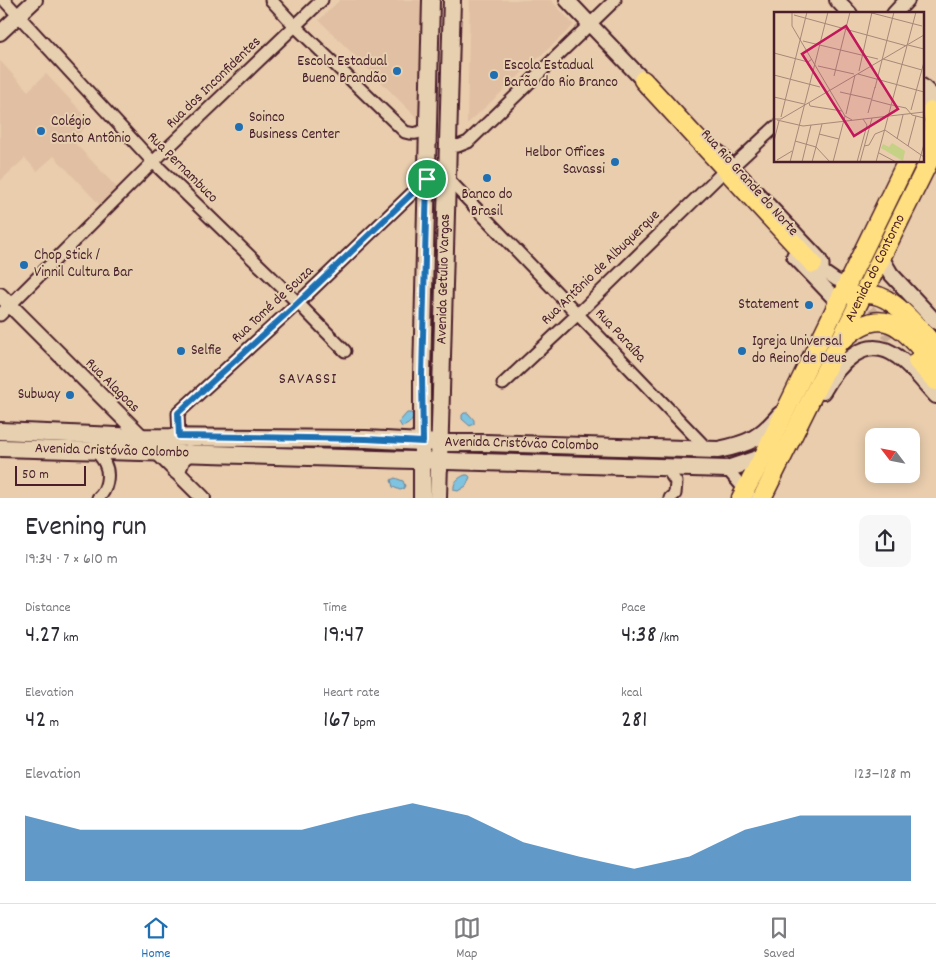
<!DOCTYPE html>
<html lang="en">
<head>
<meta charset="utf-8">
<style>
  :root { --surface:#fff; --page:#f7f7f7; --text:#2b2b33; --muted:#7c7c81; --line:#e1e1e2; --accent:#1f6fb2 }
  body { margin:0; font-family:Dekko,sans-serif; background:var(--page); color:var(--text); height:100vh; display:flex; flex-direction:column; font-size:19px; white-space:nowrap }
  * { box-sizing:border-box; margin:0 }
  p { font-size:16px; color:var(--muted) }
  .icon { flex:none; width:28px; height:28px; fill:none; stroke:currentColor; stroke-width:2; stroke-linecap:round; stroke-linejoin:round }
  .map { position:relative; height:498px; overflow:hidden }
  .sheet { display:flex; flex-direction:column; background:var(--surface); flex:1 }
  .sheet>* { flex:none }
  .needle { width:32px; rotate:302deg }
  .tools { position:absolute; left:865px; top:428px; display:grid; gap:10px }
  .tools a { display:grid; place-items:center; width:55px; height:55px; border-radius:10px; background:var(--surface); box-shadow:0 2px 12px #0003; font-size:25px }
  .scale { position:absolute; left:15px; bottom:12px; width:71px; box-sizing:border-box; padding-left:5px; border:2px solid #4a1f2b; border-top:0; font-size:14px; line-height:18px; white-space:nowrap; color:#4a1f2b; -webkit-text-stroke:4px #e7d0b0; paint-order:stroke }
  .pin { position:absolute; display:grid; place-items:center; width:42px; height:42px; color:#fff; margin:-21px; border:2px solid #fff; border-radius:50%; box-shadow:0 1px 5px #0007 }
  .round { display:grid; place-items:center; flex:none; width:52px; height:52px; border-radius:10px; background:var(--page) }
  .head { display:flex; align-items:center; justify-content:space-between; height:85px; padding:0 25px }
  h1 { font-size:28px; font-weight:600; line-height:38px }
  .stats { display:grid; grid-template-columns:repeat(3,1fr); gap:8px; height:85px; padding:5px 25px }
  .stats div { display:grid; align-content:center }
  .stats b { font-size:25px; font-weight:600 }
  .stats small { font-size:14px; font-weight:400 }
  .stats p { font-size:14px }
  .chart { height:140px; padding:10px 25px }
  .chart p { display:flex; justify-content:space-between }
  .chart svg { width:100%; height:90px; margin-top:5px; fill:var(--accent); opacity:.7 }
  .tabs { display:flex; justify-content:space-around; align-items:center; height:70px; border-top:1px solid var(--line); background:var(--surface); font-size:14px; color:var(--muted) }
  .tabs a { display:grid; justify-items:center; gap:2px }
  .tabs .on { color:var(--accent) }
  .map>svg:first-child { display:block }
</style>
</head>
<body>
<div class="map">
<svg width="936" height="498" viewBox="0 0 936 498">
  <rect width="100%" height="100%" fill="#e9cdad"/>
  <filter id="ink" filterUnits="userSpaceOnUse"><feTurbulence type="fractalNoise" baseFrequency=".02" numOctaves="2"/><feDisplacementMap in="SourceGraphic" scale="10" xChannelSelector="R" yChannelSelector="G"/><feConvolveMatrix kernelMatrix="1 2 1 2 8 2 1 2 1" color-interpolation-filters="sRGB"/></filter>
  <g filter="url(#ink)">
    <!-- built -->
    <path fill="#e1bfa2" d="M340,0H427L422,123L319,20Z
      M470,0H551L574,25L467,124Z
      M0,61L28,91L46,74L91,122L72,140L118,189L100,205L54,156L37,171L25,158L0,181Z"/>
    <!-- water -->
    <path fill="#7ec3df" stroke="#698197" d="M407,413H411L414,416C412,422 408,425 402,427L399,422Z
      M464,413H468L474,420V424L470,426L462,419V415Z
      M465,475H468L470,477L466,486L458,491L454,490C453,482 458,478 465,475Z
      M395,478L403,481L405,486L403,489L400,490L393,487L391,480Z"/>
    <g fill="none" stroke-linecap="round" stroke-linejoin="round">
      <!-- primary-tunnel -->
      <path stroke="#c9aa93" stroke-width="18" stroke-dasharray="18 9" stroke-linecap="butt" d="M847,295L893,335"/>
      <!-- minor casing -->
      <g stroke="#4a1f2b" stroke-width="15">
        <path id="minor" d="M4,0L153,162L298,303L345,351
          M271,0L295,26L405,132C415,135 419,133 428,128
          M448,144L458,146L468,142L615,0
          M719,151L820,258L823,264V271L836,280L848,284
          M734,165L775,127
          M447,178L708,450
          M0,315L153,162L322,0
          M503,384L579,313L720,175
          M179,436L178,413L298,303L427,179
          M95,450C98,454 103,459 105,464C110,474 107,491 98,498
          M666,467L676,482L675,494L670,498
          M727,469L752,498"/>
      </g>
      <!-- tertiary casing -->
      <g stroke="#4a1f2b" stroke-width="18">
        <path id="tertiary" d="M567,0L643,80L647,87
          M837,0L850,14
          M894,14L907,0
          M0,33L35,0
          M922,86L936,99
          M922,101L931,111
          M794,256L838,302
          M881,257L891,274L936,322
          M0,295L203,498
          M823,392C838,365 865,332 898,357C912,367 924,383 936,396"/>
      </g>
      <!-- secondary casing -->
      <g stroke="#4a1f2b" stroke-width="20">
        <g id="secondary">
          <path id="s1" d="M0,431L140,437L366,439L440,443H486L718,450C748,444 760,439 780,415"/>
          <path id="s2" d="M0,448L727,469L763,457"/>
          <path d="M177,471L182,458L188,453"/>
          <path d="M422,498V376L431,0"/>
          <path id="s3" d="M438,498L452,0"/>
        </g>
      </g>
      <!-- primary casing -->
      <g stroke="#4a1f2b" stroke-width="21">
        <g id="primary">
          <path d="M643,80L813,264"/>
          <path d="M926,158C933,142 936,127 931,111"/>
          <path d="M854,297C886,282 916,326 936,347"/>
          <path d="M843,340C886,299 906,333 936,366"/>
          <path d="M917,361L936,381"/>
          <path d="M741,498L763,457L907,161"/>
          <path id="s4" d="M762,498L936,147"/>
        </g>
      </g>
      <!-- minor -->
      <use href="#minor" stroke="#e7d0b0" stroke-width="11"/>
      <!-- tertiary -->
      <use href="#tertiary" stroke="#e7d0b0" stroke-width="14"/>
      <!-- secondary -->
      <use href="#secondary" stroke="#e7d0b0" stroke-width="16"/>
      <!-- primary -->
      <use href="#primary" stroke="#ffdf80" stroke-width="18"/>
    </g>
  </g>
  <g fill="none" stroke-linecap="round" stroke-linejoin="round" filter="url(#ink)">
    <!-- route casing -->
    <g stroke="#fff" stroke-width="10">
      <path id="route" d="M427,179L422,376L423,442L366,439L179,436L178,413L298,303Z"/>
    </g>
    <!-- route -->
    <use href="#route" stroke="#1f6fb2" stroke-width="6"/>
  </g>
  <!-- markers -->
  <g fill="#1f6fb2" stroke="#e7d0b0" stroke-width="2">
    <circle cx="397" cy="71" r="5"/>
    <circle cx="494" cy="75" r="5"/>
    <circle cx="239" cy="127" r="5"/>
    <circle cx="41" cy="131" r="5"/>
    <circle cx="615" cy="162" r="5"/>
    <circle cx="487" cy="178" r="5"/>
    <circle cx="24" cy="265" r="5"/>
    <circle cx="809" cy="305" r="5"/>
    <circle cx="181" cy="351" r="5"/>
    <circle cx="742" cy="351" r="5"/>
    <circle cx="70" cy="395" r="5"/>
  </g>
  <g text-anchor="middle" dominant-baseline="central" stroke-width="4" stroke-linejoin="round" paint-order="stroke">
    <!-- poi labels -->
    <g font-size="15" fill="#4a1f2b" stroke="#e7d0b0" text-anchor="start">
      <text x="387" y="62" text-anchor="end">Escola Estadual<tspan x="387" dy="17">Bueno Brandão</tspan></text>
      <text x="504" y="66">Escola Estadual<tspan x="504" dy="17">Barão do Rio Branco</tspan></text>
      <text x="249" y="118">Soinco<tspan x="249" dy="17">Business Center</tspan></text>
      <text x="51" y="122">Colégio<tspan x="51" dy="17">Santo Antônio</tspan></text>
      <text x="605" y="153" text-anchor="end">Helbor Offices<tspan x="605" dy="17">Savassi</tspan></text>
      <text x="487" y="195" text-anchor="middle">Banco do<tspan x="487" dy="17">Brasil</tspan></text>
      <text x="34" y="256">Chop Stick /<tspan x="34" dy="17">Vinnil Cultura Bar</tspan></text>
      <text x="799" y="305" text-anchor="end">Statement</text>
      <text x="752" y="342">Igreja Universal<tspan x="752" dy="17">do Reino de Deus</tspan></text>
      <text x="191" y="351">Selfie</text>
      <text x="60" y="395" text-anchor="end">Subway</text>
    </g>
    <!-- street labels -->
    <g font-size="15" fill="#4a1f2b" stroke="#e7d0b0">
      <text transform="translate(214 83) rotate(-44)">Rua dos Inconfidentes</text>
      <text transform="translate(182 168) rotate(45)">Rua Pernambuco</text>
      <text transform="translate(749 183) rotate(48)">Rua Rio Grande do Norte</text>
      <text transform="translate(601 268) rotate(-44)">Rua Antônio de Albuquerque</text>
      <text stroke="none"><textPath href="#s4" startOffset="256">Avenida do Contorno</textPath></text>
      <text stroke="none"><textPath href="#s3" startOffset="219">Avenida Getúlio Vargas</textPath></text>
      <text transform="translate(273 305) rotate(-43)">Rua Tomé de Souza</text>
      <text transform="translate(620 336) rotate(47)">Rua Paraíba</text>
      <text transform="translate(112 386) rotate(45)">Rua Alagoas</text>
      <text stroke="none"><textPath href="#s1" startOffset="522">Avenida Cristóvão Colombo</textPath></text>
      <text stroke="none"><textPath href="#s2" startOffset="112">Avenida Cristóvão Colombo</textPath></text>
    </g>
    <!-- neighbourhood labels -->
    <g font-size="16" letter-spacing="1" fill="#4a1f2b" stroke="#e7d0b0">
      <text x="308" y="379">SAVASSI</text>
    </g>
  </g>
  <!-- overview -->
  <g transform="translate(774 12)">
    <rect width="150" height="150" fill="#e9cdad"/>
    <path d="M118,131L131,139L129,149L107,136L109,132L115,135Z" fill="#c5d185"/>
    <path fill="none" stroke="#a98779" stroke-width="1" d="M18,0V14L71,104L78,108M94,0L148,14M20,3L133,34M29,29L104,47M134,33L150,37M0,41L34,50L38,47M109,47L148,58M44,54L80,62M85,59L98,0M84,62L150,80M0,63L46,75M60,64L76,0M101,76L120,0M66,80L97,87M0,85L30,92M98,88L117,93M35,91L36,94L68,99M118,93L132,96L138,103L150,106M137,98L150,50M94,101L101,75M72,102L81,63M7,105L33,0M0,107H7L150,23M3,108L29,114L150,100M45,122L65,127M123,127L129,103M0,129L5,109M21,129L42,135L56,150M90,134L95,133L101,122L111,118L150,145M134,134L142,104M105,141L122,150M3,148L18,139M16,150L54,0M28,150L37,113M38,150L48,112M59,150L71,104M83,150L93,113L89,107M86,150L98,106M102,150L142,0M145,150L150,132"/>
    <path fill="#c2185b" fill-opacity="0.15" stroke="#c2185b" stroke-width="2.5" d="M72,14L124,97L80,124L28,42Z"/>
    <rect width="150" height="150" fill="none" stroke="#4a1f2b" stroke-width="2.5"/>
  </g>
</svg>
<div class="tools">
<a><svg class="needle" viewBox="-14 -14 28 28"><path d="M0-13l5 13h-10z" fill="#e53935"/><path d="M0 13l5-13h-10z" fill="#7c7c81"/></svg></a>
</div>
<div class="scale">50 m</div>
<div class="pin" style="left:427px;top:179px;background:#1e9e55"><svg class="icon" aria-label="arrive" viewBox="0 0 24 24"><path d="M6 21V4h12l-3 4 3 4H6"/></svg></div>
</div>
<section class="sheet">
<div class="head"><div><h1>Evening run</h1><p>19:34 · 7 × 610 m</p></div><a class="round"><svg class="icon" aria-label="share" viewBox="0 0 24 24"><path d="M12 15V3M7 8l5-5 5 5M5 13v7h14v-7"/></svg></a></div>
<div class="stats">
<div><p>Distance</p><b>4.27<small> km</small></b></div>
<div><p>Time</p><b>19:47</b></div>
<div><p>Pace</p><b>4:38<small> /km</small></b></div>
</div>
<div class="stats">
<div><p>Elevation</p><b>42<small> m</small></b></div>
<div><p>Heart rate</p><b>167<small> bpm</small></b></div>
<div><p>kcal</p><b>281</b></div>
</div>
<div class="chart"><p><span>Elevation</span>123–128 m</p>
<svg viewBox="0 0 160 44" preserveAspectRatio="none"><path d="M0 44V12L10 19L20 19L30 19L40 19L50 19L60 12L70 6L80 12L90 25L100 32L110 38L120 32L130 19L140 12L150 12L160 12V44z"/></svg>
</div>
</section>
<nav class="tabs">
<a class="on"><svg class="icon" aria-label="home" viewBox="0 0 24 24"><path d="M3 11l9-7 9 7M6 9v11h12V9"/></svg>Home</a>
<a><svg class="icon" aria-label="map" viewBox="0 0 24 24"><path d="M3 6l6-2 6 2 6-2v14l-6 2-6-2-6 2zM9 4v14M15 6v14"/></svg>Map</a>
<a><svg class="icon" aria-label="saved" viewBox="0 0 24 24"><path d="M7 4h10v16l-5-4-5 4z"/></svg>Saved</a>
</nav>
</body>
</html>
